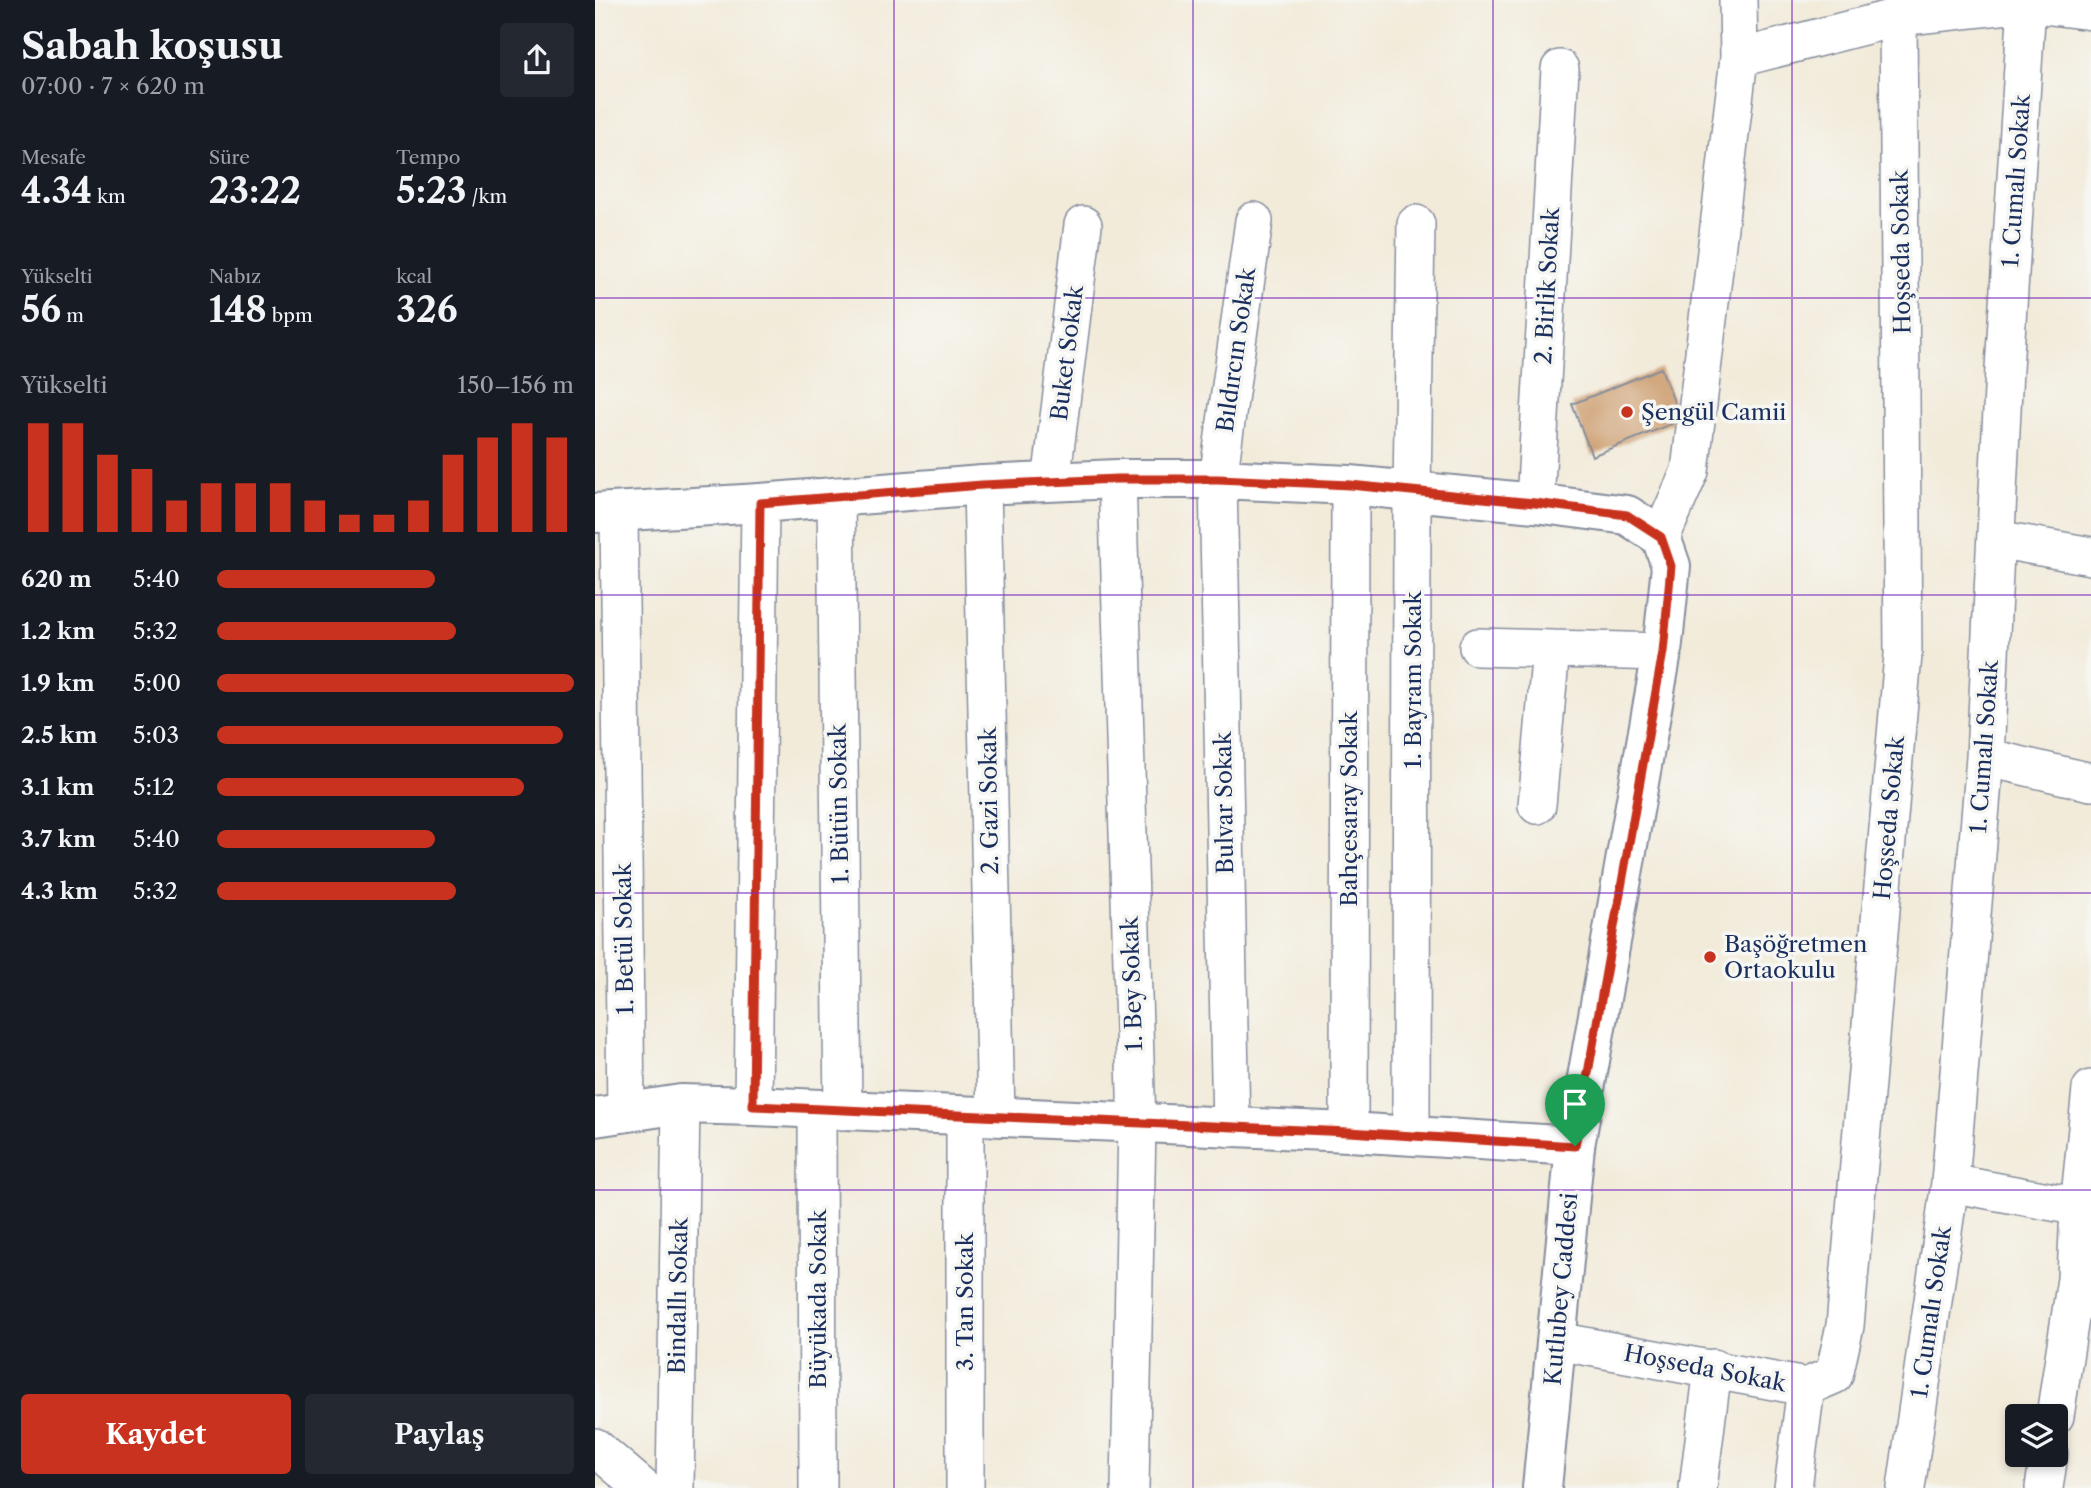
<!DOCTYPE html>
<html lang="tr">
<head>
<meta charset="utf-8">
<style>
  :root { --surface:#171b24; --page:#242831; --text:#f1f3f6; --muted:#9ea1a6; --accent:#c8321e }
  body { margin:0; font-family:"Libre Caslon Text",serif; background:var(--page); color:var(--text); height:100vh; display:flex; flex-direction:column; font-size:26px; white-space:nowrap }
  * { box-sizing:border-box; margin:0 }
  p { font-size:23px; color:var(--muted) }
  .icon { flex:none; width:38px; height:38px; fill:none; stroke:currentColor; stroke-width:2; stroke-linecap:round; stroke-linejoin:round }
  .map { position:relative; flex:1; overflow:hidden }
  .details { display:flex; flex-direction:column; background:var(--surface); width:595px }
  .details>* { flex:none }
  .controls { position:absolute; left:1410px; top:1404px; display:grid; gap:14px }
  .controls a { display:grid; place-items:center; width:63px; height:63px; border-radius:7px; background:var(--surface); box-shadow:0 4px 10px #0003; font-size:35px }
  .pin { position:absolute; display:grid; place-items:center; width:60px; height:60px; color:#fff; margin:-72px -30px; border-radius:50% 50% 50% 0; rotate:-45deg; box-shadow:0 0 7px #0007 }
  .pin .icon { rotate:45deg }
  .round { display:grid; place-items:center; flex:none; width:74px; height:74px; border-radius:7px; background:var(--page) }
  .head { display:flex; align-items:center; justify-content:space-between; height:119px; padding:0 21px }
  h1 { font-size:38px; font-weight:700; line-height:52px }
  .stats { display:grid; grid-template-columns:repeat(3,1fr); gap:10px; height:119px; padding:7px 21px }
  .stats div { display:grid; align-content:center }
  .stats b { font-size:35px; font-weight:700 }
  .stats small { font-size:19px; font-weight:400 }
  .stats p { font-size:19px }
  .chart { height:196px; padding:14px 21px }
  .chart p { display:flex; justify-content:space-between }
  .chart svg { width:100%; height:126px; margin-top:7px; stroke:var(--accent); stroke-width:6 }
  .button { display:flex; gap:14px; margin-top:auto; padding:14px 21px }
  .button a { flex:1; height:80px; border-radius:7px; background:var(--accent); color:#fff; font-size:28px; font-weight:700; line-height:80px; text-align:center }
  .button a+a { background:var(--page); color:var(--text) }
  ul { padding:0 21px; list-style:none; font-size:23px }
  li { display:grid; grid-template-columns:112px 84px 1fr; align-items:center; height:52px }
  li i { height:18px; border-radius:9px; background:var(--accent) }
  main { display:flex; flex:1; min-height:0 }
  .map>svg:first-child { display:block }
</style>
</head>
<body>
<main>
<section class="details">
<div class="head"><div><h1>Sabah koşusu</h1><p>07:00 · 7 × 620 m</p></div><a class="round"><svg class="icon" aria-label="share" viewBox="0 0 24 24"><path d="M12 15V3M7 8l5-5 5 5M5 13v7h14v-7"/></svg></a></div>
<div class="stats">
<div><p>Mesafe</p><b>4.34<small> km</small></b></div>
<div><p>Süre</p><b>23:22</b></div>
<div><p>Tempo</p><b>5:23<small> /km</small></b></div>
</div>
<div class="stats">
<div><p>Yükselti</p><b>56<small> m</small></b></div>
<div><p>Nabız</p><b>148<small> bpm</small></b></div>
<div><p>kcal</p><b>326</b></div>
</div>
<div class="chart"><p><span>Yükselti</span>150–156 m</p>
<svg viewBox="0 0 160 44" preserveAspectRatio="none"><path d="M5 44V6M15 44V6M25 44V17M35 44V22M45 44V33M55 44V27M65 44V27M75 44V27M85 44V33M95 44V38M105 44V38M115 44V33M125 44V17M135 44V11M145 44V6M155 44V11"/></svg>
</div>
<ul>
<li><b>620 m</b>5:40<i style="width:61%"></i></li>
<li><b>1.2 km</b>5:32<i style="width:67%"></i></li>
<li><b>1.9 km</b>5:00<i style="width:100%"></i></li>
<li><b>2.5 km</b>5:03<i style="width:97%"></i></li>
<li><b>3.1 km</b>5:12<i style="width:86%"></i></li>
<li><b>3.7 km</b>5:40<i style="width:61%"></i></li>
<li><b>4.3 km</b>5:32<i style="width:67%"></i></li>
</ul>
<div class="button"><a>Kaydet</a><a>Paylaş</a></div>
</section>
<div class="map">
<svg width="1496" height="1488" viewBox="0 0 1496 1488">
  <rect width="100%" height="100%" fill="#f6f6f2"/>
  <filter id="ink" filterUnits="userSpaceOnUse"><feTurbulence type="fractalNoise" baseFrequency=".0143" numOctaves="2"/><feDisplacementMap in="SourceGraphic" scale="14" xChannelSelector="R" yChannelSelector="G"/><feConvolveMatrix kernelMatrix="1 2 1 2 8 2 1 2 1" color-interpolation-filters="sRGB"/></filter>
  <filter id="wash" filterUnits="userSpaceOnUse"><feTurbulence type="fractalNoise" baseFrequency=".00686" numOctaves="4" result="noise"/><feDisplacementMap in="SourceGraphic" scale="28" xChannelSelector="R" yChannelSelector="G"/><feGaussianBlur stdDeviation="1.57" result="paint"/><feColorMatrix in="noise" values="0 0 0 0 0 0 0 0 0 0 0 0 0 0 0 0 0 1.4 0 .05"/><feComposite in="paint" operator="in"/></filter>
  <g filter="url(#wash)">
    <rect width="100%" height="100%" fill="#f2ebda"/>
    <g id="blocks">
      <!-- building -->
      <path fill="#d0a479" d="M1066,368L1086,420L997,456L977,404Z"/>
    </g>
  </g>
  <g filter="url(#ink)">
    <use href="#blocks" fill-opacity="0" stroke="#868d9c" stroke-width="2"/>
    <g fill="none" stroke-linecap="round" stroke-linejoin="round">
      <!-- minor casing -->
      <g stroke="#868d9c" stroke-width="40">
        <path id="minor" d="M1144,58L1303,17L1432,3L1496,11
          M522,479L542,1124L535,1488
          M456,482L488,225
          M387,485L401,1117
          M241,496L248,1111
          M940,503L965,69
          M24,513L31,1113
          M1066,537L1095,471L1144,58L1143,0
          M1401,539L1496,556
          M883,647L1067,652
          M1390,757L1496,782
          M942,805L956,649
          M158,1106L165,503
          M222,1109L223,1488
          M370,1116V1488
          M636,1128L623,479L659,221
          M754,1132L755,485
          M816,1136L817,491L821,224
          M1355,1183L1496,1209
          M962,1341L1211,1387L1239,1375L1250,1326L1308,655L1303,17
          M1460,1416L1481,1279L1484,1207L1496,1089
          M0,1447L48,1488
          M80,1488L86,1104
          M1103,1488L1118,1368
          M1198,1488L1211,1387
          M1311,1488L1355,1183L1390,757L1409,369L1432,3
          M1449,1488L1454,1454"/>
      </g>
      <!-- tertiary casing -->
      <g stroke="#868d9c" stroke-width="42">
        <path id="tertiary" d="M0,1117L86,1104L158,1106L754,1132L980,1146"/>
      </g>
      <!-- secondary casing -->
      <g stroke="#868d9c" stroke-width="42">
        <path id="secondary" d="M0,513L165,503L387,485L522,479H623L755,485L940,503L1032,515L1066,537L1076,566L1067,652L980,1146L947,1488"/>
      </g>
      <!-- minor -->
      <use href="#minor" stroke="#fff" stroke-width="37"/>
      <!-- tertiary -->
      <use href="#tertiary" stroke="#fff" stroke-width="38"/>
      <!-- secondary -->
      <use href="#secondary" stroke="#fff" stroke-width="38"/>
    </g>
  </g>
  <g fill="none" stroke-linecap="round" stroke-linejoin="round" filter="url(#ink)">
    <!-- route casing -->
    <g stroke="#fff" stroke-width="14">
      <path id="route" d="M522,479H623L755,485L940,503L1032,515L1066,537L1076,566L1068,652L980,1146L754,1132L158,1106L165,503L387,485Z"/>
    </g>
    <!-- route -->
    <use href="#route" stroke="#c8321e" stroke-width="9"/>
  </g>
  <!-- grid -->
  <path fill="none" stroke="#7b2cbf" stroke-width="2" stroke-opacity="0.55" d="M299,0V1488M598,0V1488M898,0V1488M1197,0V1488M0,298H1496M0,595H1496M0,893H1496M0,1190H1496"/>
  <!-- markers -->
  <g fill="#c8321e" stroke="#f6f6f2" stroke-width="2.5">
    <circle cx="1032" cy="412" r="7"/>
    <circle cx="1115" cy="957" r="7"/>
  </g>
  <g text-anchor="middle" dominant-baseline="central" stroke-width="7" stroke-linejoin="round" paint-order="stroke">
    <!-- street labels -->
    <g font-size="23" fill="#1b2f5e" stroke="#f6f6f2">
      <text transform="translate(1421 181) rotate(-86)">1. Cumalı Sokak</text>
      <text transform="translate(1306 252) rotate(-91)">Hoşseda Sokak</text>
      <text transform="translate(952 286) rotate(-87)">2. Birlik Sokak</text>
      <text transform="translate(641 350) rotate(-82)">Bıldırcın Sokak</text>
      <text transform="translate(472 353) rotate(-83)">Buket Sokak</text>
      <text transform="translate(818 680) rotate(-90)">1. Bayram Sokak</text>
      <text transform="translate(1389 747) rotate(-86)">1. Cumalı Sokak</text>
      <text transform="translate(394 801) rotate(-91)">2. Gazi Sokak</text>
      <text transform="translate(629 803) rotate(-91)">Bulvar Sokak</text>
      <text transform="translate(244 804) rotate(-91)">1. Bütün Sokak</text>
      <text transform="translate(754 809) rotate(-90)">Bahçesaray Sokak</text>
      <text transform="translate(1294 818) rotate(-85)">Hoşseda Sokak</text>
      <text transform="translate(29 939) rotate(-91)">1. Betül Sokak</text>
      <text transform="translate(537 984) rotate(-92)">1. Bey Sokak</text>
      <text transform="translate(966 1289) rotate(-85)">Kutlubey Caddesi</text>
      <text transform="translate(83 1296) rotate(-89)">Bindallı Sokak</text>
      <text transform="translate(223 1299) rotate(-90)">Büyükada Sokak</text>
      <text transform="translate(370 1302) rotate(-90)">3. Tan Sokak</text>
      <text transform="translate(1336 1312) rotate(-82)">1. Cumalı Sokak</text>
      <text transform="translate(1110 1368) rotate(11)">Hoşseda Sokak</text>
    </g>
    <!-- poi labels -->
    <g font-size="23" fill="#1b2f5e" stroke="#f6f6f2" text-anchor="start">
      <text x="1046" y="412">Şengül Camii</text>
      <text x="1129" y="944">Başöğretmen<tspan x="1129" dy="26">Ortaokulu</tspan></text>
    </g>
  </g>
</svg>
<div class="controls">
<a><svg class="icon" aria-label="layers" viewBox="0 0 24 24"><path d="M12 4l9 5-9 5-9-5zM3 14l9 5 9-5"/></svg></a>
</div>
<div class="pin" style="left:980px;top:1146px;background:#1e9e55"><svg class="icon" aria-label="arrive" viewBox="0 0 24 24"><path d="M6 21V4h12l-3 4 3 4H6"/></svg></div>
</div>
</main>
</body>
</html>
